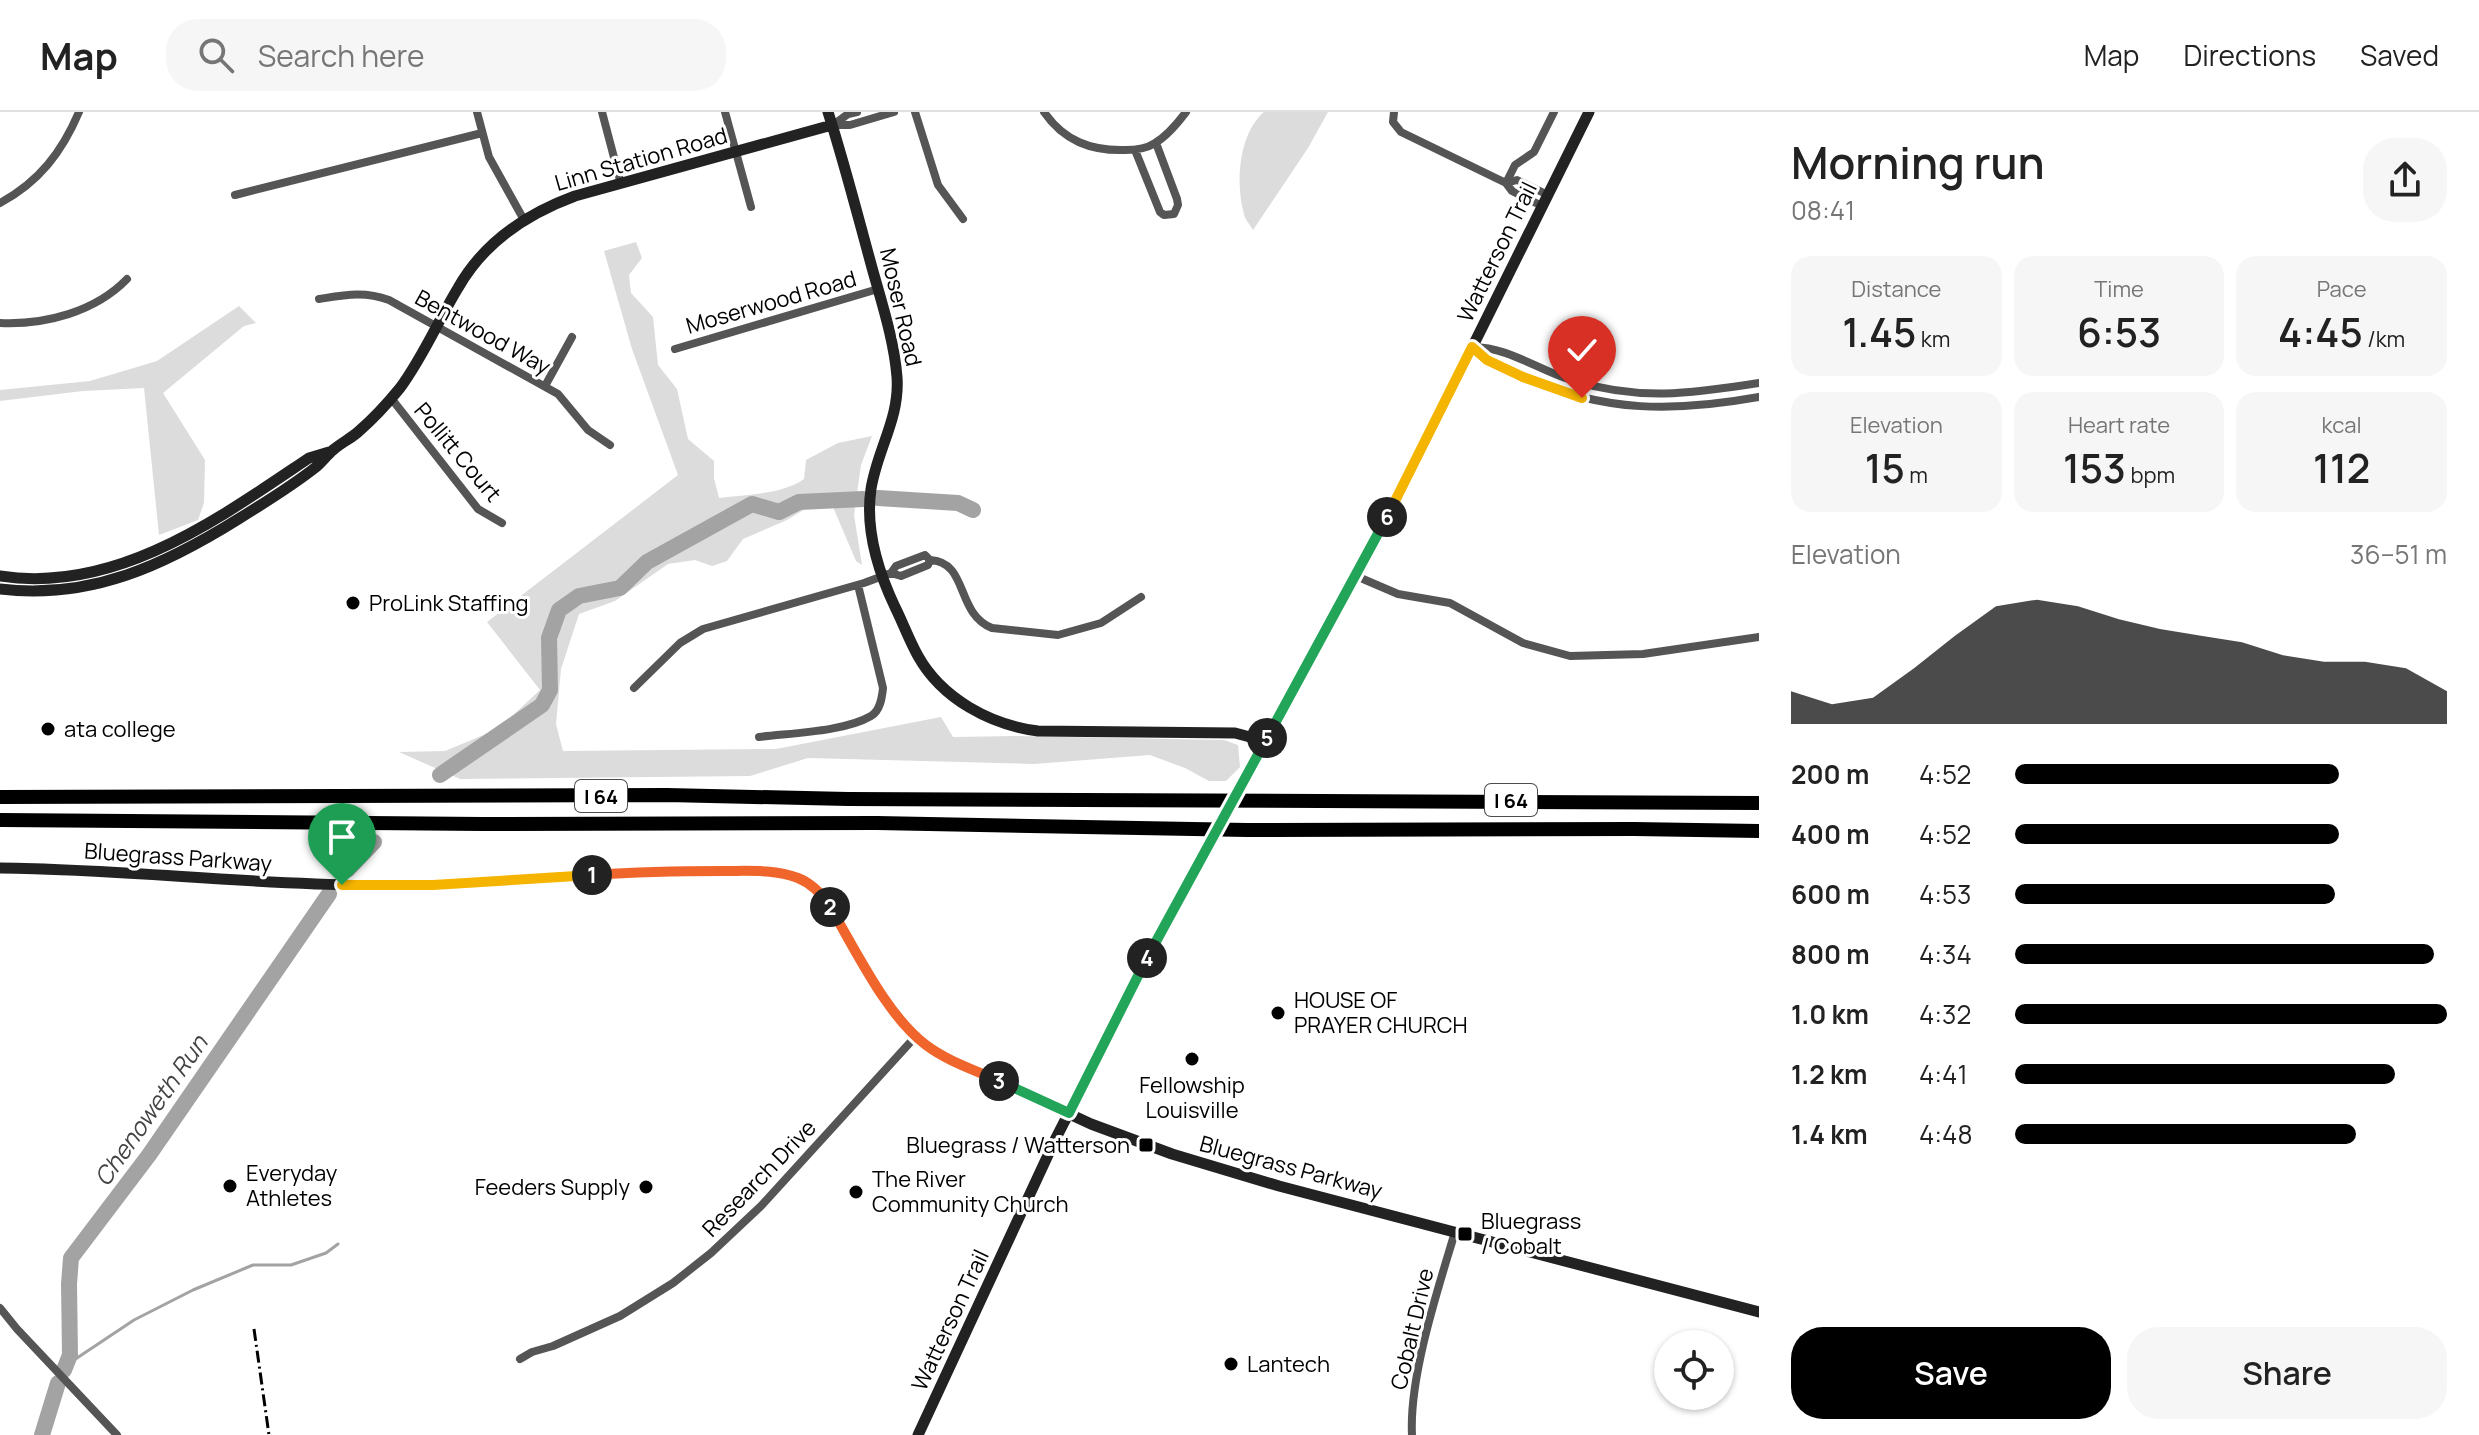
<!DOCTYPE html>
<html lang="en">
<head>
<meta charset="utf-8">
<style>
  :root { --surface:#fff; --page:#f6f6f6; --text:#222; --muted:#767676; --line:#e0e0e0; --accent:#000 }
  body { margin:0; font-family:Manrope,sans-serif; background:var(--page); color:var(--text); height:100vh; display:flex; flex-direction:column; font-size:30px; white-space:nowrap }
  * { box-sizing:border-box; margin:0 }
  p { font-size:26px; color:var(--muted) }
  .icon { flex:none; width:44px; height:44px; fill:none; stroke:currentColor; stroke-width:2; stroke-linecap:round; stroke-linejoin:round }
  .map { position:relative; flex:1; overflow:hidden }
  .side { display:flex; flex-direction:column; background:var(--surface); width:720px }
  .side>* { flex:none }
  .controls { position:absolute; left:1654px; top:1218px; display:grid; gap:16px }
  .controls a { display:grid; place-items:center; width:80px; height:80px; border-radius:50%; background:var(--surface); box-shadow:0 2px 6px #0004; font-size:40px }
  .pin { position:absolute; display:grid; place-items:center; width:68px; height:68px; color:#fff; margin:-82px -34px; border-radius:50% 50% 50% 0; rotate:-45deg; box-shadow:0 0 8px #0007 }
  .pin .icon { rotate:45deg }
  .km { position:absolute; width:40px; height:40px; margin:-20px; border-radius:50%; background:#222; color:#fff; font-size:22px; line-height:40px; text-align:center }
  .round { display:grid; place-items:center; flex:none; width:84px; height:84px; border-radius:32px; background:var(--page) }
  .overview { display:flex; align-items:center; justify-content:space-between; height:136px; padding:0 32px }
  h1 { font-size:44px; font-weight:600; line-height:60px }
  .metrics { display:grid; grid-template-columns:repeat(3,1fr); gap:12px; height:136px; padding:8px 32px }
  .metrics div { display:grid; align-content:center; border-radius:20px; background:var(--page); text-align:center }
  .metrics b { font-size:40px; font-weight:600 }
  .metrics small { font-size:22px; font-weight:400 }
  .metrics p { font-size:22px }
  .chart { height:224px; padding:16px 32px }
  .chart p { display:flex; justify-content:space-between }
  .chart svg { width:100%; height:144px; margin-top:8px; fill:var(--accent); opacity:.7 }
  .action { display:flex; gap:16px; margin-top:auto; padding:16px 32px }
  .action a { flex:1; height:92px; border-radius:32px; background:var(--accent); color:#fff; font-size:32px; font-weight:600; line-height:92px; text-align:center }
  .action a+a { background:var(--page); color:var(--text) }
  ul { padding:0 32px; list-style:none; font-size:26px }
  li { display:grid; grid-template-columns:128px 96px 1fr; align-items:center; height:60px }
  li i { height:20px; border-radius:10px; background:var(--accent) }
  header { display:flex; align-items:center; gap:48px; box-sizing:border-box; height:112px; padding:0 40px; background:var(--surface); border-bottom:2px solid var(--line) }
  header strong { font-size:38px }
  nav { display:flex; gap:44px; margin-inline-start:auto; font-size:28px }
  .search { width:560px; height:72px; background:var(--page); display:flex; align-items:center; gap:20px; box-sizing:border-box; padding:0 28px; border-radius:32px; color:var(--muted); font-size:30px }
  main { display:flex; flex:1; min-height:0 }
  .map>svg:first-child { display:block }
</style>
</head>
<body>
<header>
<strong>Map</strong>
<div class="search"><svg class="icon" aria-label="search" viewBox="0 0 24 24"><circle cx="10" cy="10" r="6"/><path d="M15 15l6 6"/></svg>Search here</div>
<nav><a>Map</a><a>Directions</a><a>Saved</a></nav>
</header>
<main>
<div class="map">
<svg width="1759" height="1323" viewBox="0 0 1759 1323">
  <rect width="100%" height="100%" fill="#fff"/>
  <!-- green -->
  <path fill="#dcdcdc" d="M1264,0H1328L1308,36L1253,118C1250,113 1245,107 1244,102C1235,71 1239,21 1264,0Z
    M636,130L642,146L629,163L631,181L653,205L658,253L677,277L688,327L714,349V366L719,386C747,382 781,383 804,367L806,348L838,331L872,324L861,353L854,403L862,453L856,449L833,395L810,394L787,408L743,427L727,449L712,454L695,448L668,452L615,489L579,502L561,557L556,612L563,639L776,637L941,605L953,625L1016,624L1224,628L1238,633L1240,655L1226,669H1209L1185,656L1150,643L1034,652L808,646L750,664L460,667L399,640L445,639L498,617L540,578L487,510L678,363L632,237L604,139Z
    M239,194L256,211L244,214L163,281L205,348L204,391L198,408L159,423L144,276L83,279L0,289V278L90,269L157,249Z"/>
  <g fill="none" stroke-linecap="round" stroke-linejoin="round">
    <!-- stream -->
    <path stroke="#a3a3a3" stroke-width="3" d="M68,1252L134,1208L193,1178L253,1153H291L326,1141L338,1132"/>
    <!-- river -->
    <path stroke="#a3a3a3" stroke-width="16" d="M878,386L958,391L973,398
      M440,663L542,593L550,578L549,526L559,498L579,484L620,476L647,450L752,392L779,400L799,390L863,387
      M347,758L374,730
      M64,1258L70,1243L69,1172L71,1146L149,1043L329,782
      M42,1323L58,1271"/>
    <!-- street -->
    <path stroke="#555" stroke-width="8" d="M477,0L489,45L524,108
      M602,0L621,72
      M725,0L751,95
      M915,0L938,73L963,107
      M1044,0C1064,29 1091,39 1125,38C1135,38 1146,37 1155,31C1167,24 1177,12 1186,0
      M1394,0L1393,10L1401,20L1506,71L1515,53L1534,40L1554,0
      M832,13H850L894,0
      M833,13L848,2L857,0
      M1135,38L1160,100L1164,103L1174,102L1178,93L1177,87L1156,31
      M235,83L482,21
      M0,91C39,70 62,40 79,0
      M1542,94L1512,79L1506,71L1517,68L1548,83
      M319,187C345,183 364,179 389,188L558,282L588,318L610,333
      M0,211C45,213 95,200 127,167
      M1472,235C1488,249 1506,257 1525,265C1603,301 1676,300 1759,285
      M1473,235C1508,235 1538,258 1571,268C1639,289 1690,282 1759,271
      M675,237L878,177
      M545,274L572,225
      M391,286L478,397L502,411
      M891,461L901,464L928,453L930,448
      M1356,464L1398,482L1450,491L1523,531L1570,544L1643,542L1759,525
      M634,576L680,531L703,517L864,471L891,461L896,454L925,443L930,448C969,450 955,501 992,516L1058,523L1101,511L1141,485
      M759,625C790,621 844,620 871,604C880,599 882,586 883,576L858,473
      M0,1196L17,1217L117,1323
      M520,1247L532,1240L553,1234L620,1204L673,1171L711,1141L761,1094L916,924
      M1412,1323C1409,1264 1438,1177 1455,1120"/>
    <!-- secondary -->
    <path stroke="#222" stroke-width="11" d="M828,0C844,50 857,101 871,152C881,189 894,227 897,265C900,306 877,338 871,377C865,417 878,459 895,495C903,511 909,528 918,544C942,587 991,613 1038,619L1235,621L1265,629
      M0,464C116,482 218,407 309,346L329,340
      M0,477C91,488 165,453 240,406C266,390 292,374 316,355C322,350 327,343 333,338C341,331 350,327 358,320C373,307 387,292 400,276C423,245 438,209 458,176C484,130 526,102 575,84L832,13
      M0,756C122,757 242,772 364,773C467,774 570,761 673,760C720,759 789,748 824,785L890,894L916,924L945,944L1091,1012L1172,1042L1279,1074L1759,1200
      M918,1323L1055,1028L1176,791L1395,391L1589,0"/>
    <!-- highway -->
    <path stroke="#000" stroke-width="14" d="M0,685L667,683L848,687L1759,691
      M0,708L483,712L877,711L1247,718L1634,717L1759,719"/>
    <!-- rail -->
    <path stroke="#000" stroke-width="3" stroke-dasharray="12 4 2 4" stroke-linecap="butt" d="M254,1217L269,1323"/>
  </g>
  <g fill="none" stroke-linecap="round" stroke-linejoin="round">
    <!-- split-1 casing -->
    <g stroke="#fff" stroke-width="16">
      <path id="split-1" d="M342,773H433L592,763"/>
    </g>
    <!-- split-2 casing -->
    <g stroke="#fff" stroke-width="16">
      <path id="split-2" d="M592,763C636,760 680,759 724,759C748,759 775,757 798,766C813,772 822,782 830,795"/>
    </g>
    <!-- split-3 casing -->
    <g stroke="#fff" stroke-width="16">
      <path id="split-3" d="M830,795C856,838 886,903 926,933C947,949 975,958 999,969"/>
    </g>
    <!-- split-4 casing -->
    <g stroke="#fff" stroke-width="16">
      <path id="split-4" d="M999,969L1069,1001L1147,846"/>
    </g>
    <!-- split-5 casing -->
    <g stroke="#fff" stroke-width="16">
      <path id="split-5" d="M1147,846L1267,626"/>
    </g>
    <!-- split-6 casing -->
    <g stroke="#fff" stroke-width="16">
      <path id="split-6" d="M1267,626L1387,405"/>
    </g>
    <!-- split-7 casing -->
    <g stroke="#fff" stroke-width="16">
      <path id="split-7" d="M1387,405L1472,235L1487,248L1523,265"/>
    </g>
    <!-- split-8 casing -->
    <g stroke="#fff" stroke-width="16">
      <path id="split-8" d="M1523,265L1582,286"/>
    </g>
    <!-- split-1 -->
    <use href="#split-1" stroke="#f5b400" stroke-width="10"/>
    <!-- split-2 -->
    <use href="#split-2" stroke="#f0652b" stroke-width="10"/>
    <!-- split-3 -->
    <use href="#split-3" stroke="#f0652b" stroke-width="10"/>
    <!-- split-4 -->
    <use href="#split-4" stroke="#22a559" stroke-width="10"/>
    <!-- split-5 -->
    <use href="#split-5" stroke="#22a559" stroke-width="10"/>
    <!-- split-6 -->
    <use href="#split-6" stroke="#22a559" stroke-width="10"/>
    <!-- split-7 -->
    <use href="#split-7" stroke="#f5b400" stroke-width="10"/>
    <!-- split-8 -->
    <use href="#split-8" stroke="#f5b400" stroke-width="10"/>
  </g>
  <!-- markers -->
  <g fill="#000" stroke="#fff" stroke-width="3">
    <circle cx="353" cy="491" r="8"/>
    <circle cx="48" cy="617" r="8"/>
    <circle cx="1278" cy="901" r="8"/>
    <circle cx="1192" cy="947" r="8"/>
    <rect x="1138" y="1025" width="16" height="16" rx="4"/>
    <circle cx="230" cy="1074" r="8"/>
    <circle cx="646" cy="1075" r="8"/>
    <circle cx="856" cy="1080" r="8"/>
    <rect x="1457" y="1114" width="16" height="16" rx="4"/>
    <circle cx="1231" cy="1252" r="8"/>
  </g>
  <g text-anchor="middle" dominant-baseline="central" stroke-width="6" stroke-linejoin="round" paint-order="stroke">
    <!-- shield labels -->
    <g fill="#fff" stroke="#4c4c4c" stroke-width="2">
      <rect x="575" y="668" width="52" height="32" rx="6"/>
      <rect x="1485" y="672" width="52" height="32" rx="6"/>
    </g>
    <g font-size="20" font-weight="bold" fill="#000">
      <text x="601" y="684">I 64</text>
      <text x="1511" y="688">I 64</text>
    </g>
    <!-- street labels -->
    <g font-size="22" fill="#000" stroke="#fff">
      <text transform="translate(641 47) rotate(-16)">Linn Station Road</text>
      <text transform="translate(1497 140) rotate(-64)">Watterson Trail</text>
      <text transform="translate(771 190) rotate(-16)">Moserwood Road</text>
      <text transform="translate(901 195) rotate(77)">Moser Road</text>
      <text transform="translate(483 220) rotate(29)">Bentwood Way</text>
      <text transform="translate(458 340) rotate(50)">Pollitt Court</text>
      <text transform="translate(178 745) rotate(4)">Bluegrass Parkway</text>
      <text transform="translate(1291 1055) rotate(15)">Bluegrass Parkway</text>
      <text transform="translate(759 1066) rotate(-46)">Research Drive</text>
      <text transform="translate(950 1208) rotate(-65)">Watterson Trail</text>
      <text transform="translate(1412 1217) rotate(-77)">Cobalt Drive</text>
    </g>
    <!-- poi labels -->
    <g font-size="22" fill="#000" stroke="#fff" text-anchor="start">
      <text x="369" y="491">ProLink Staffing</text>
      <text x="64" y="617">ata college</text>
      <text x="1294" y="888">HOUSE OF<tspan x="1294" dy="25">PRAYER CHURCH</tspan></text>
      <text x="1192" y="973" text-anchor="middle">Fellowship<tspan x="1192" dy="25">Louisville</tspan></text>
      <text x="1130" y="1033" text-anchor="end">Bluegrass / Watterson</text>
      <text x="246" y="1061">Everyday<tspan x="246" dy="25">Athletes</tspan></text>
      <text x="872" y="1067">The River<tspan x="872" dy="25">Community Church</tspan></text>
      <text x="630" y="1075" text-anchor="end">Feeders Supply</text>
      <text x="1481" y="1109">Bluegrass<tspan x="1481" dy="25">/ Cobalt</tspan></text>
      <text x="1247" y="1252">Lantech</text>
    </g>
    <!-- water labels -->
    <g font-size="24" font-style="italic" fill="#444" stroke="#fff">
      <text transform="translate(150 998) rotate(-55)">Chenoweth Run</text>
    </g>
  </g>
</svg>
<div class="controls">
<a><svg class="icon" aria-label="locate" viewBox="0 0 24 24"><circle cx="12" cy="12" r="6"/><path d="M12 2v4M12 18v4M2 12h4M18 12h4"/></svg></a>
</div>
<div class="pin" style="left:342px;top:773px;background:#1e9e55"><svg class="icon" aria-label="arrive" viewBox="0 0 24 24"><path d="M6 21V4h12l-3 4 3 4H6"/></svg></div>
<div class="pin" style="left:1582px;top:286px;background:#d93025"><svg class="icon" aria-label="check" viewBox="0 0 24 24"><path d="M5 12l5 5 9-10"/></svg></div>
<b class="km" style="left:592px;top:763px">1</b>
<b class="km" style="left:830px;top:795px">2</b>
<b class="km" style="left:999px;top:969px">3</b>
<b class="km" style="left:1147px;top:846px">4</b>
<b class="km" style="left:1267px;top:626px">5</b>
<b class="km" style="left:1387px;top:405px">6</b>
</div>
<section class="side">
<div class="overview"><div><h1>Morning run</h1><p>08:41</p></div><a class="round"><svg class="icon" aria-label="share" viewBox="0 0 24 24"><path d="M12 15V3M7 8l5-5 5 5M5 13v7h14v-7"/></svg></a></div>
<div class="metrics">
<div><p>Distance</p><b>1.45<small> km</small></b></div>
<div><p>Time</p><b>6:53</b></div>
<div><p>Pace</p><b>4:45<small> /km</small></b></div>
</div>
<div class="metrics">
<div><p>Elevation</p><b>15<small> m</small></b></div>
<div><p>Heart rate</p><b>153<small> bpm</small></b></div>
<div><p>kcal</p><b>112</b></div>
</div>
<div class="chart"><p><span>Elevation</span>36–51 m</p>
<svg viewBox="0 0 160 44" preserveAspectRatio="none"><path d="M0 44V34L10 38L20 36L30 27L40 17L50 8L60 6L70 8L80 12L90 15L100 17L110 19L120 23L130 25L140 25L150 27L160 34V44z"/></svg>
</div>
<ul>
<li><b>200 m</b>4:52<i style="width:75%"></i></li>
<li><b>400 m</b>4:52<i style="width:75%"></i></li>
<li><b>600 m</b>4:53<i style="width:74%"></i></li>
<li><b>800 m</b>4:34<i style="width:97%"></i></li>
<li><b>1.0 km</b>4:32<i style="width:100%"></i></li>
<li><b>1.2 km</b>4:41<i style="width:88%"></i></li>
<li><b>1.4 km</b>4:48<i style="width:79%"></i></li>
</ul>
<div class="action"><a>Save</a><a>Share</a></div>
</section>
</main>
</body>
</html>
